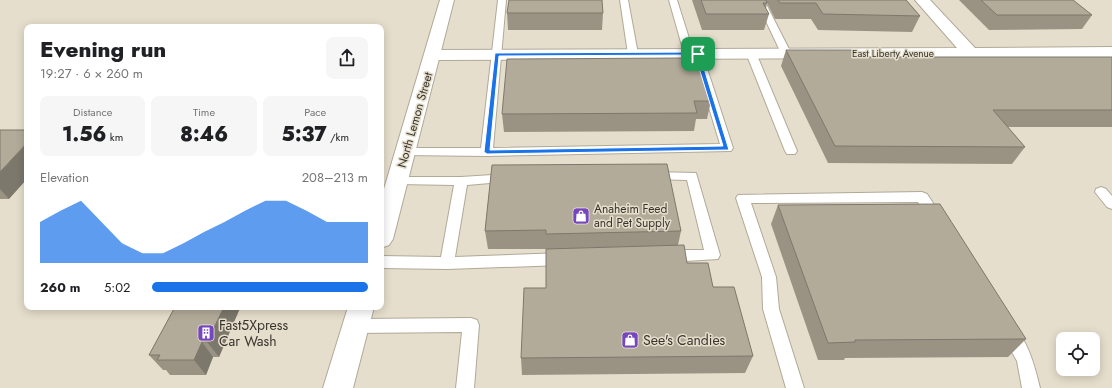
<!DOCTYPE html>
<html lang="en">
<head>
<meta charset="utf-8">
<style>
  :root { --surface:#fff; --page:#f6f6f6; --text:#202124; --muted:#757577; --accent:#1a73e8 }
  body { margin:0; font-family:Jost,sans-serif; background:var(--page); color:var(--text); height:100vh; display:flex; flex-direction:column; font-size:15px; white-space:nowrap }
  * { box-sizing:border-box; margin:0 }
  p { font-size:13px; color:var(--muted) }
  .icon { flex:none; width:22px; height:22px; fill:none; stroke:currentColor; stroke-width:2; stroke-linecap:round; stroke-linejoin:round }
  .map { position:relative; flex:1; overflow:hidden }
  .side { position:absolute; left:24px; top:24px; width:360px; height:286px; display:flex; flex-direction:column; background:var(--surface); border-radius:8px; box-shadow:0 2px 10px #0003 }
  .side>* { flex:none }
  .buttons { position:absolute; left:1056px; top:332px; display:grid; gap:8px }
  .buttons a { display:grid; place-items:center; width:44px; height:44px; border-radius:8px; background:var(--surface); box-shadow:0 2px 10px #0003; font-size:20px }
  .pin { position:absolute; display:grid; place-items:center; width:34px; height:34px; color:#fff; margin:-17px; border-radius:8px; box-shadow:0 2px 6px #0006 }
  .round { display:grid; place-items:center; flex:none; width:42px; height:42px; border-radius:8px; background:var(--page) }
  .headline { display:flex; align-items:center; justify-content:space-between; height:68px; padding:0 16px }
  h1 { font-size:22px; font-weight:800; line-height:30px }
  .stats { display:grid; grid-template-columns:repeat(3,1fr); gap:6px; height:68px; padding:4px 16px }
  .stats div { display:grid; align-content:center; border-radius:8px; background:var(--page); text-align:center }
  .stats b { font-size:20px; font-weight:800 }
  .stats small { font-size:11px; font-weight:400 }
  .stats p { font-size:11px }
  .chart { height:112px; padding:8px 16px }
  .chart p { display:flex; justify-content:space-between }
  .chart svg { width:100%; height:72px; margin-top:4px; fill:var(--accent); opacity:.7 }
  ul { padding:0 16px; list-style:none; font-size:13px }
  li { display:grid; grid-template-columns:64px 48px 1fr; align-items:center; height:30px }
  li i { height:10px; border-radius:5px; background:var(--accent) }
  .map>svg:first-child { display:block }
</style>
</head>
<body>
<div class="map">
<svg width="1112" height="388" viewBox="0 0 1112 388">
  <rect width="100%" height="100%" fill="#e6decc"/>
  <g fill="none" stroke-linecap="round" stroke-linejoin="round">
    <!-- lane casing -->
    <g stroke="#b1a998" stroke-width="2">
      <path id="lane" d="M498,0H506L493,148L720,144L693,55L689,56L684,53L669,0H677L693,51L697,50L702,53L733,148L731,151L487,156L402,155L400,152L402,149L406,148H481Z
        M620,0H628L638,54L637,56H629L628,54Z
        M756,0H764L791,53L790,55L786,56L781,53Z
        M751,50L756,53L797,151L795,154H787L785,151L746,53Z
        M653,172L696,173L720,255L718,259L669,262L664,260L662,256L664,252L669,250H704L687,180L649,179L647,176L649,173Z
        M508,174L512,175L514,178L512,181L467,185L455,257L563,253L568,255L570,259L568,263L563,265L447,269L381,268V256L441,257L454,185L398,184L394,183L392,180L394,177H461Z
        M1101,187L1106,189L1112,196V209L1107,207L1095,192L1096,189Z
        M922,192L927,194L941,215L943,219L941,223L936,224L931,223L918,202L751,203L776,277L779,309L804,388H786L763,309L762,277L736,198L738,195Z
        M471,318L477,320L479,325L474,388H456L462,332L356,333L350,331L348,326L350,321L356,319Z
        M1009,326C1027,333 1036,371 1040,388H1022L1017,361L1001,333L1003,328Z"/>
    </g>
    <!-- street casing -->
    <g stroke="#b1a998" stroke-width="2">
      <path id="street" d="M915,0H930L975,48L1112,47V57L433,60L427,59L425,55L427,51L433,50L957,48Z"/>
    </g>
    <!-- secondary casing -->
    <g stroke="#b1a998" stroke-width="2">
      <path id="secondary" d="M440,0H454L393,239L389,245L381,248V199Z
        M348,307H374L353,388H323Z"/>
    </g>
    <!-- lane -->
    <use href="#lane" fill="#fff" fill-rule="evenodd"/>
    <!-- street -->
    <use href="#street" fill="#fff" fill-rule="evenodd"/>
    <!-- secondary -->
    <use href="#secondary" fill="#fff" fill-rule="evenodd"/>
  </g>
  <!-- wall -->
  <path fill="#9a9384" d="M692,0H906L920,16L912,32L818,30L811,19H775L767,3L766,9L769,14L764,30H702Z
    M959,0H1073L1092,15L1082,29L989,30Z
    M507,13H603L602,30H508Z
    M786,50L857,57H1112V127H1008L1025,147L1012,164L828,163L781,66Z
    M685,69L711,101L707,119H696L694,131L504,132L502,114Z
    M0,130L9,199H0Z
    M492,165L681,231L678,245L687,263L713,287L753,356L745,373L522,375L521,358L546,288V249H488L485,231Z
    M778,205L1026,339L1008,357L845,358L844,360H818L771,224Z
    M175,307H239L240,308L219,357H213L206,375H170L166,370H163L149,355Z"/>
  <!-- shaded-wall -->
  <path fill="#7d786c" d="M27,143V179L9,199L0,189V172Z
    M224,307H239L240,308L219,357L207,342Z
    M202,342L213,357L206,375L194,360Z"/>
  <!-- building -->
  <path fill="#b3ab9a" stroke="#7d786c" d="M509,0H602L603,13H507Z
    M701,0H766L767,3H763L769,14H706Z
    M778,0H906L920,16L823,14L816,3H780Z
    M981,0H1073L1092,15H997Z
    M786,50H852L857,57H1112V110H993L1025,147L835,146Z
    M682,58L685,69H701L711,101H694L697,113L502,114L507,59Z
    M0,130H27V143L0,172Z
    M667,164L681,231L546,234V230L485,231L492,165Z
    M940,204L1026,339L855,340V342L828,343L778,205Z
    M684,245L687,263H708L713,287H734L753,356L521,358L524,288H546V249Z
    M175,307H224L207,342H202L194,360H157L160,355H149Z"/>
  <!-- route -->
  <path fill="#1a73e8" stroke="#fff" fill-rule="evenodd" d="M699,52L729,150L487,154L484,152L495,53ZM695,55L723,146L490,150L499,56Z"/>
  <!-- icons -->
  <defs>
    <g id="shop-square" transform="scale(0.9)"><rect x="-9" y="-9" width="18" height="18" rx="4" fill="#7546be" stroke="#e6decc"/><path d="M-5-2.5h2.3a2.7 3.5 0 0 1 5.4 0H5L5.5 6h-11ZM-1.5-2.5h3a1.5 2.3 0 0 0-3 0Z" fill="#fff"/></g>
    <g id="building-square" transform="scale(0.9)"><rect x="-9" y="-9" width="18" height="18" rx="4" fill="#7546be" stroke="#e6decc"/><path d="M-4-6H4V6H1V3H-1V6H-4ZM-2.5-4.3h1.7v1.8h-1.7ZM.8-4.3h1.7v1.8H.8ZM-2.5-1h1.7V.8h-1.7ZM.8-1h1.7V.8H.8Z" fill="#fff"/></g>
  </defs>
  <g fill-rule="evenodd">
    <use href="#shop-square" x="581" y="216"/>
    <use href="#building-square" x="206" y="333"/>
    <use href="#shop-square" x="630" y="340"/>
  </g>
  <g text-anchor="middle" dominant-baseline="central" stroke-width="3" stroke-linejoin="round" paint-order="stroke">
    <!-- far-street labels -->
    <g font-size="10" fill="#38352e" stroke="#e6decc">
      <text x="893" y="53">East Liberty Avenue</text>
    </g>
    <!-- street labels -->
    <g font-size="12" fill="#38352e" stroke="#e6decc">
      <text transform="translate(415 120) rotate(-74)">North Lemon Street</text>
    </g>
    <!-- poi labels -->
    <g font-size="12" fill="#38352e" stroke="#e6decc" text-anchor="start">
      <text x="594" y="209">Anaheim Feed<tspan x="594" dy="14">and Pet Supply</tspan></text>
    </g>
    <!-- near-poi labels -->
    <g font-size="14" fill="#38352e" stroke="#e6decc" text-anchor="start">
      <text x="219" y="325">Fast5Xpress<tspan x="219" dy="16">Car Wash</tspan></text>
      <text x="643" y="340">See's Candies</text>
    </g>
  </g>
</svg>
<div class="buttons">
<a><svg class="icon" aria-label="locate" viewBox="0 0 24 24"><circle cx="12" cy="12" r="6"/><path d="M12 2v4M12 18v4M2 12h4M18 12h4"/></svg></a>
</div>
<div class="pin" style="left:698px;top:54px;background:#1e9e55"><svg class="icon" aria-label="arrive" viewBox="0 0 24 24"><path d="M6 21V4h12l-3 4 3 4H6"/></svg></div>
<section class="side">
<div class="headline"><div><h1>Evening run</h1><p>19:27 · 6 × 260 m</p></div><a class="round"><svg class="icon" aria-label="share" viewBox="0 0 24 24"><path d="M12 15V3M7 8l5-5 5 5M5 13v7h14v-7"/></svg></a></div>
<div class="stats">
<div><p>Distance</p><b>1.56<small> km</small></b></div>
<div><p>Time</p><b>8:46</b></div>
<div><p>Pace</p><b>5:37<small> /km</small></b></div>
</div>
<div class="chart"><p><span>Elevation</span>208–213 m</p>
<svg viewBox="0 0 160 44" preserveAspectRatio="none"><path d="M0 44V19L10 12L20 6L30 19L40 32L50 38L60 38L70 32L80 25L90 19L100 12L110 6L120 6L130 12L140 19L150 19L160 19V44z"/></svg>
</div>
<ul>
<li><b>260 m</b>5:02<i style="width:100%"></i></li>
</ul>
</section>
</div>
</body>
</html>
